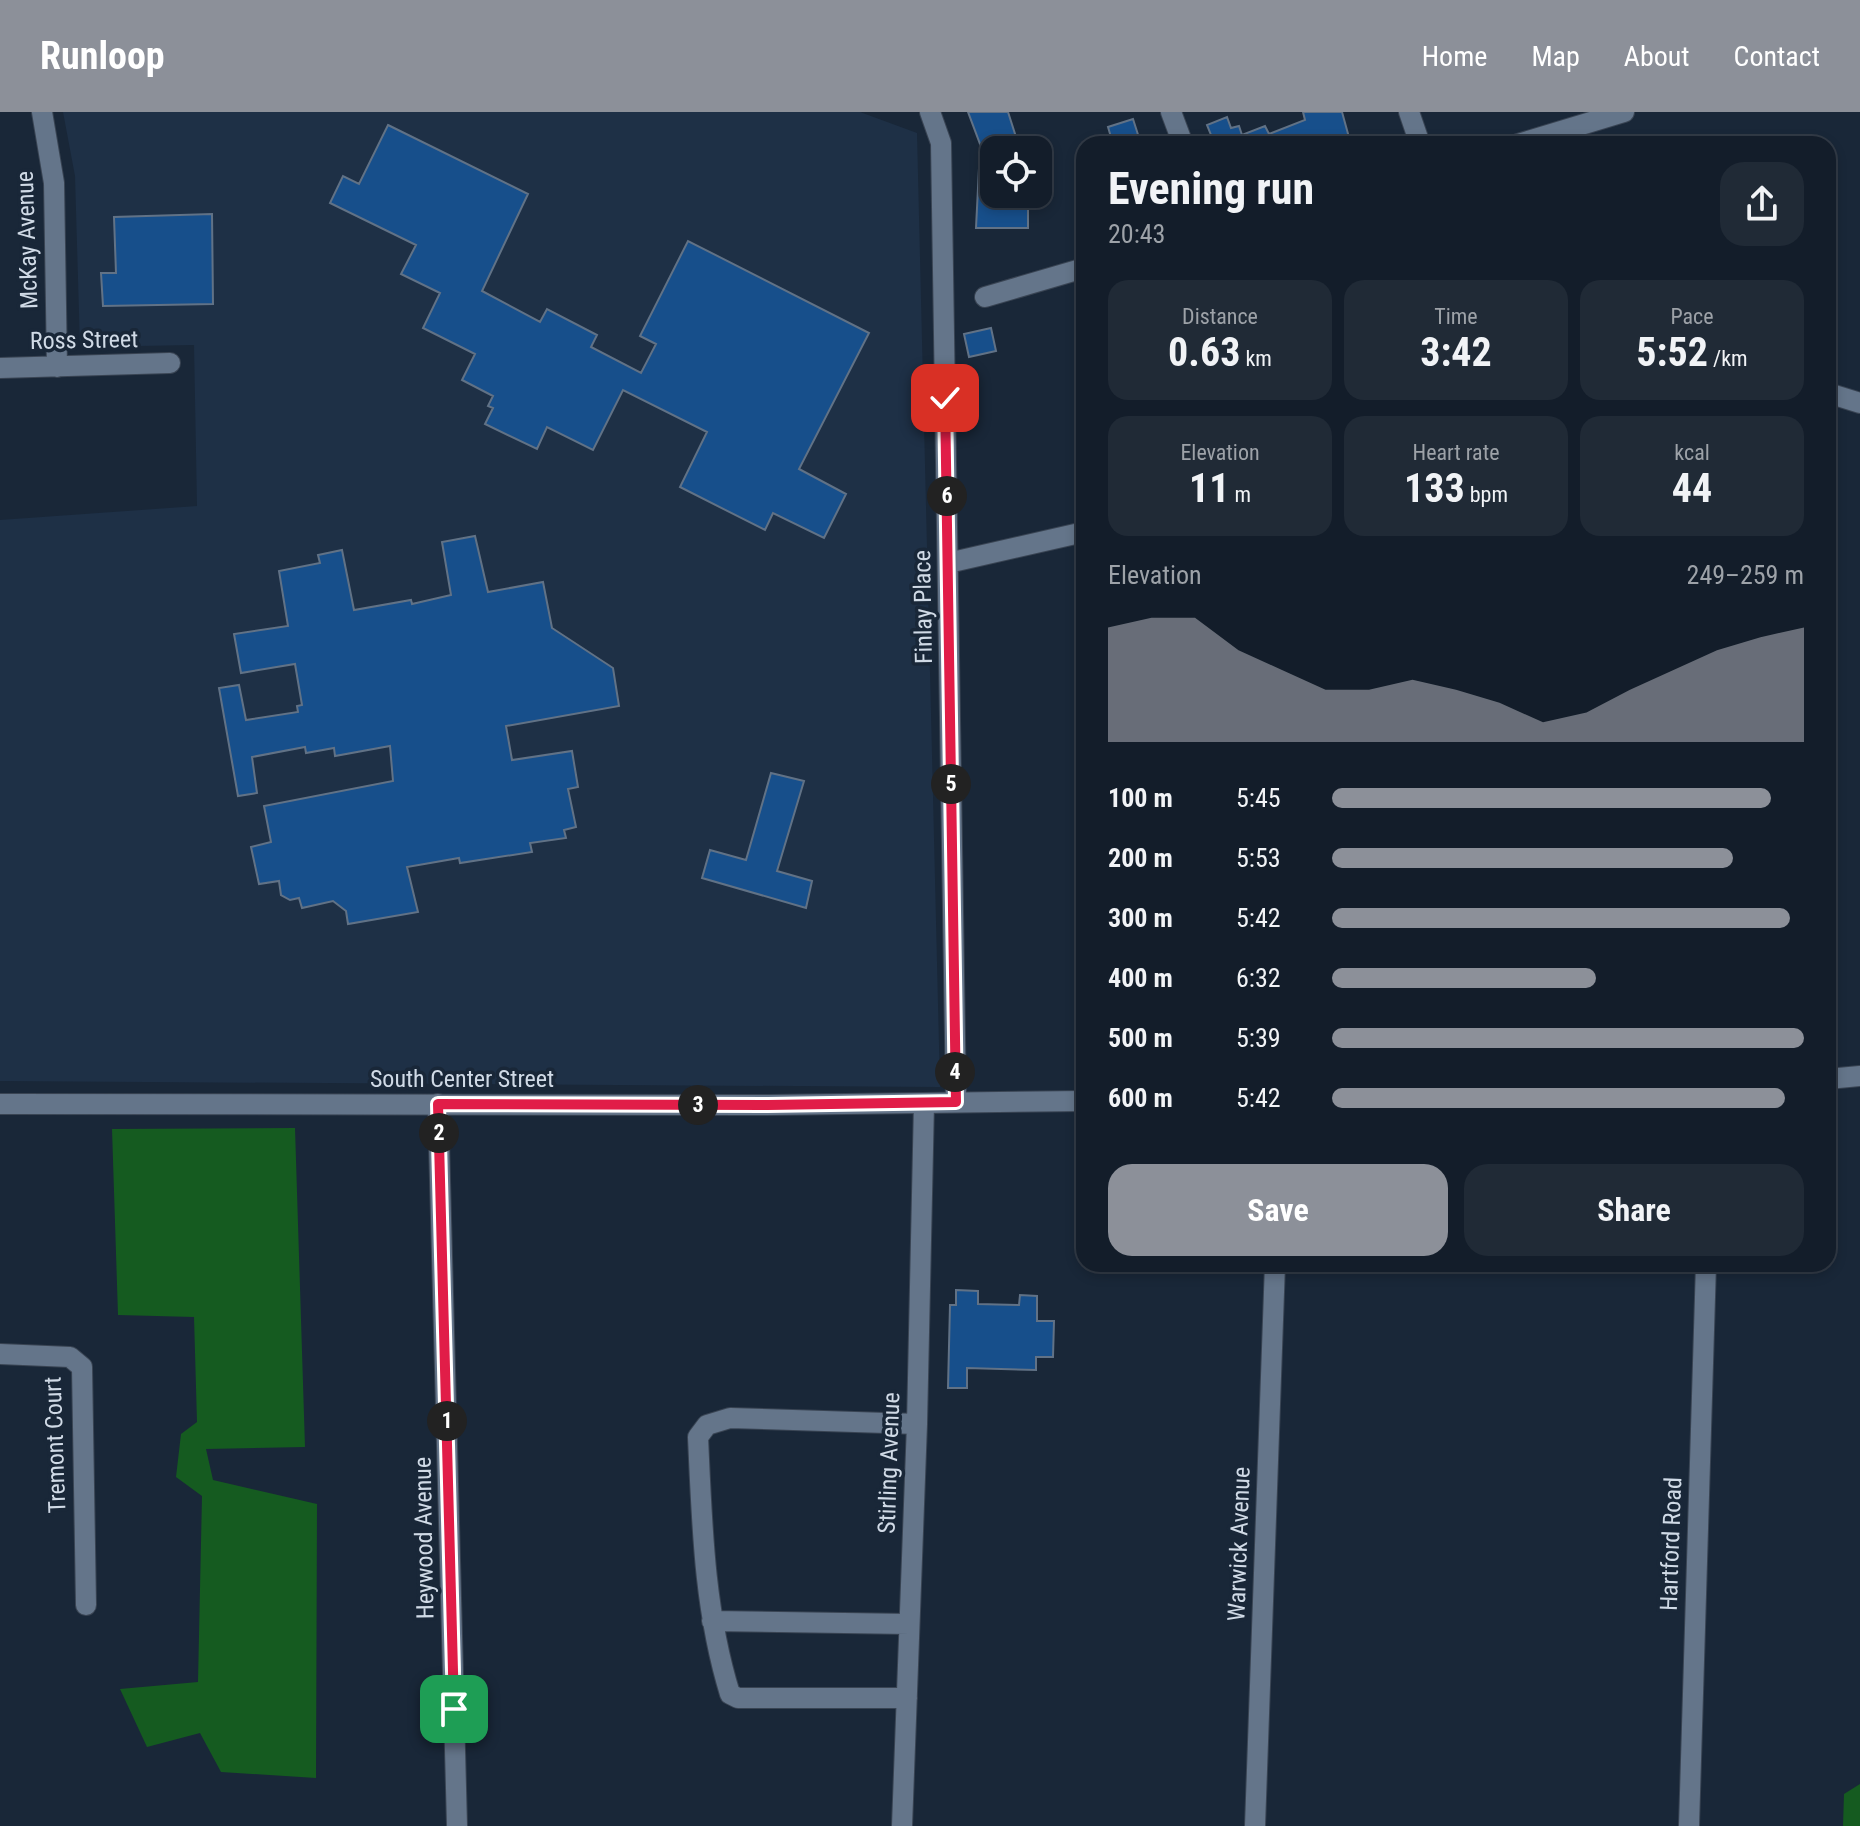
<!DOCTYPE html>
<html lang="en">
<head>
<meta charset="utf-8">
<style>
  :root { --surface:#131d2a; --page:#202a36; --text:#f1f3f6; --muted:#9da2a8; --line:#323b47; --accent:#8c9099 }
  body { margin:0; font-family:"Roboto Condensed",sans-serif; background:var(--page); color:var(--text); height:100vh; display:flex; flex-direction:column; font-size:30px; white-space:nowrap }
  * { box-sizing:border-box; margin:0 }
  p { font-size:26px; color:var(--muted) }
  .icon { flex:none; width:44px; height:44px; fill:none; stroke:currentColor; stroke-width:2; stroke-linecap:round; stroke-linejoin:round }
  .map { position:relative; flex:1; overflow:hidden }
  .sheet { position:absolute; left:1076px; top:24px; width:760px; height:1136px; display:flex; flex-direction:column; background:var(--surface); border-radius:24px; box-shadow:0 4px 12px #0003,0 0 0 2px var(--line) }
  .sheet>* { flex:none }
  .fabs { position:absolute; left:980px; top:24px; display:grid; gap:16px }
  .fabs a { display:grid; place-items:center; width:72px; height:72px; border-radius:16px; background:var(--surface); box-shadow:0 4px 12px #0003,0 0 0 2px var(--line); font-size:40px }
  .pin { position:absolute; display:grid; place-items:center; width:68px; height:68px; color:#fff; margin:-34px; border-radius:16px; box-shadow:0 4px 12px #0006 }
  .km { position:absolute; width:40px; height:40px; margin:-20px; border-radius:50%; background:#222; color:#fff; font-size:22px; line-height:40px; text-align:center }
  .round { display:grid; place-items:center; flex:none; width:84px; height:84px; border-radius:24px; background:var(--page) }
  .overview { display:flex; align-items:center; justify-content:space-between; height:136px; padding:0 32px }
  h1 { font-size:44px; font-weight:700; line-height:60px }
  .metrics { display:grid; grid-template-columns:repeat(3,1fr); gap:12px; height:136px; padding:8px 32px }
  .metrics div { display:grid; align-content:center; border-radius:20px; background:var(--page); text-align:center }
  .metrics b { font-size:40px; font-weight:700 }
  .metrics small { font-size:22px; font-weight:400 }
  .metrics p { font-size:22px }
  .chart { height:224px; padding:16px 32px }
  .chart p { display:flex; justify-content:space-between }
  .chart svg { width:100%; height:144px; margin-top:8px; fill:var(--accent); opacity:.7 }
  .cta { display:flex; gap:16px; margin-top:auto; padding:16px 32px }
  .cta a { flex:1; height:92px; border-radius:24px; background:var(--accent); color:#fff; font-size:32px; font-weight:700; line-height:92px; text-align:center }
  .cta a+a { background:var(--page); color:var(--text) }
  ul { padding:0 32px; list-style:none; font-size:26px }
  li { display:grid; grid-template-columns:128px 96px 1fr; align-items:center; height:60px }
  li i { height:20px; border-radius:10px; background:var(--accent) }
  header { display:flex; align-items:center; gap:48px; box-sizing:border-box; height:112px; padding:0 40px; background:var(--accent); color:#fff }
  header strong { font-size:38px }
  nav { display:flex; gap:44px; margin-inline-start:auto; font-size:28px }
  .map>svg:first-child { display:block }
</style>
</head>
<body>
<header>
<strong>Runloop</strong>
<nav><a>Home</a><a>Map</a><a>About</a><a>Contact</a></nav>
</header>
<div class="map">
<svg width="1860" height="1714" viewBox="0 0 1860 1714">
  <rect width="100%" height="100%" fill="#192738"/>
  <!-- built -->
  <path fill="#1e3046" d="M63,0H860L917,21L940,975L0,969V408L197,394L194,233L80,235L75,64Z"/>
  <!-- forest -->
  <path fill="#155b20" d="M295,1016L305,1335L206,1337L213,1368L317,1392L316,1666L221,1660L200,1621L147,1635L120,1577L198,1570L202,1384L176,1365L181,1322L197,1310L194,1205L118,1203L112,1017Z
    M1860,1672V1714H1843L1844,1682Z"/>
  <!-- building -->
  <path fill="#174f8b" stroke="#617286" stroke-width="2" d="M968,0H1008L1016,25L994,33V85L1020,86V95H1028V116H976L979,56H989Z
    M1303,0H1342L1350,29L1340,32H1196L1195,29L1211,23L1207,13L1227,5L1231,16L1239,14L1242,23L1265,14L1269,22L1305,8Z
    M1133,7L1141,32H1113L1108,15Z
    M388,13L528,82L482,179L540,210L547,197L597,223L591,235L641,261L656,232L640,224L688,129L869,221L799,357L846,382L824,426L773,401L765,418L680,375L707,320L623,278L593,338L547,315L537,337L485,312L493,296L488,294L493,284L462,268L475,242L423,216L440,181L401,162L416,133L330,91L343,64L359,72Z
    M212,102L213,192L103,194L101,161H116L114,105Z
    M991,216L996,239L969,245L964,222Z
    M475,424L488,480L543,470L552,516L613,556L619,594L506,614L512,648L572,639L578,675L568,677L576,715L564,718L566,726L530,731L532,740L460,751L459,746L407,755L418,800L348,812L346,799L333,789L302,796L299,786L290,788L281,783L279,769L259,772L251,735L271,730L264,694L393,669L390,634L335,644L334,636L306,641L305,635L252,645L257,681L238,684L219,576L239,573L246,608L298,600L297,594L302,593L295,552L241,561L234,522L288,514L279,459L320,451L318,443L342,438L354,498L411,488L412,492L451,483L442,430Z
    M771,661L804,669L777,759L812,769L806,796L702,766L710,738L746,748Z
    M956,1178L978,1179V1192L1019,1193L1020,1183L1037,1184V1209H1054L1053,1245H1036V1258L967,1256V1276H948L950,1193H956Z"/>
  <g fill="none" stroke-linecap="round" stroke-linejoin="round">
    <!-- street casing -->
    <g stroke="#394453" stroke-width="22">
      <path id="street" d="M42,0L54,71L57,255
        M930,0L941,31L956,990
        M1171,0L1183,32
        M1409,0L1420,32
        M1518,32L1624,0
        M985,185L1084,156
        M0,256L170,251
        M1828,281L1860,291
        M948,451L1084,420
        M438,992L457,1714
        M0,1242L70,1245L82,1255L86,1493
        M712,1509L909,1512
        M907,1586H738L730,1582C704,1498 702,1412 698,1325L707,1313L730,1306L917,1312
        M902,1714L917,1312L924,991
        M1255,1714L1275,1152
        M1689,1714L1706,1152"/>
    </g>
    <!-- secondary casing -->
    <g stroke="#394453" stroke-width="22">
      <path id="secondary" d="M1828,967L1860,964
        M0,992L768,993L1084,989"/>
    </g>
    <!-- street -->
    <use href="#street" stroke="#64758a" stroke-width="20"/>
    <!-- secondary -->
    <use href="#secondary" stroke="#64758a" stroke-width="20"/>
  </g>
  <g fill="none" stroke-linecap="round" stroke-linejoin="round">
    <!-- route casing -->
    <g stroke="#fff" stroke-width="16">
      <path id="route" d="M454,1597L438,992L768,993L956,990L945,286"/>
    </g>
    <!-- route -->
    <use href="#route" stroke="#e11d48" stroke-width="10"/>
  </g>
  <g text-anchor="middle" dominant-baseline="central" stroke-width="7" stroke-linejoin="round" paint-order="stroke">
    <!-- street labels -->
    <g font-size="24" fill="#d0dae6" stroke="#192738">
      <text transform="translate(27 128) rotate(-92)">McKay Avenue</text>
      <text transform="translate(84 228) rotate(-1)">Ross Street</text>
      <text transform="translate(923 495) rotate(-91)">Finlay Place</text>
      <text x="462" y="967">South Center Street</text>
      <text transform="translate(55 1333) rotate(-92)">Tremont Court</text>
      <text transform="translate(889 1351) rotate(-88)">Stirling Avenue</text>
      <text transform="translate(424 1426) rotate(-91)">Heywood Avenue</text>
      <text transform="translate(1239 1432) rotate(-88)">Warwick Avenue</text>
      <text transform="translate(1671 1432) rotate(-88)">Hartford Road</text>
    </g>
  </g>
</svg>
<div class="fabs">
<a><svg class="icon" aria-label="locate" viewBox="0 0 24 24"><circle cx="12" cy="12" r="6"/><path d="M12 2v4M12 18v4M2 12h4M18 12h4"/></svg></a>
</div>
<div class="pin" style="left:454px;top:1597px;background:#1e9e55"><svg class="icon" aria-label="arrive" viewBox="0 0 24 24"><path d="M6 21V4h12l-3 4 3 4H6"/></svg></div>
<div class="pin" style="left:945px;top:286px;background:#d93025"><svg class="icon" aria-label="check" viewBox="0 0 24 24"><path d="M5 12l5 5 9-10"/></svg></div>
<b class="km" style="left:447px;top:1309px">1</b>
<b class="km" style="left:439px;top:1021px">2</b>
<b class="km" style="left:698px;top:993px">3</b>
<b class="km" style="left:955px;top:960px">4</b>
<b class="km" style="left:951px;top:672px">5</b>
<b class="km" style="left:947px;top:384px">6</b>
<section class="sheet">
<div class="overview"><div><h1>Evening run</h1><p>20:43</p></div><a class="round"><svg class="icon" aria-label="share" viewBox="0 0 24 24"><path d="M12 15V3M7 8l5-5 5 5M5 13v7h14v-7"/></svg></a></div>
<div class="metrics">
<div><p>Distance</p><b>0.63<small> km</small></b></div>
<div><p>Time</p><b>3:42</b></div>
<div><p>Pace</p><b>5:52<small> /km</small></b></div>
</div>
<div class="metrics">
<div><p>Elevation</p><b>11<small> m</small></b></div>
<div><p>Heart rate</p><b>133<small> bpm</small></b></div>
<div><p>kcal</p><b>44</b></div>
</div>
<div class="chart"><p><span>Elevation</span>249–259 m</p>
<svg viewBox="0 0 160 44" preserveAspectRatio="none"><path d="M0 44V9L10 6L20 6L30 16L40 22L50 28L60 28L70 25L80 28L90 32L100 38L110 35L120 28L130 22L140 16L150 12L160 9V44z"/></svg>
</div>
<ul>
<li><b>100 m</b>5:45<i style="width:93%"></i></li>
<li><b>200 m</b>5:53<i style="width:85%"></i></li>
<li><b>300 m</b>5:42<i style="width:97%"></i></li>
<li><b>400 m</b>6:32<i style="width:56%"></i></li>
<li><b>500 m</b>5:39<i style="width:100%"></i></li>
<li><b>600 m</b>5:42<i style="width:96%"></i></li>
</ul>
<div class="cta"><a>Save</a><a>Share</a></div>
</section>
</div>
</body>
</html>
